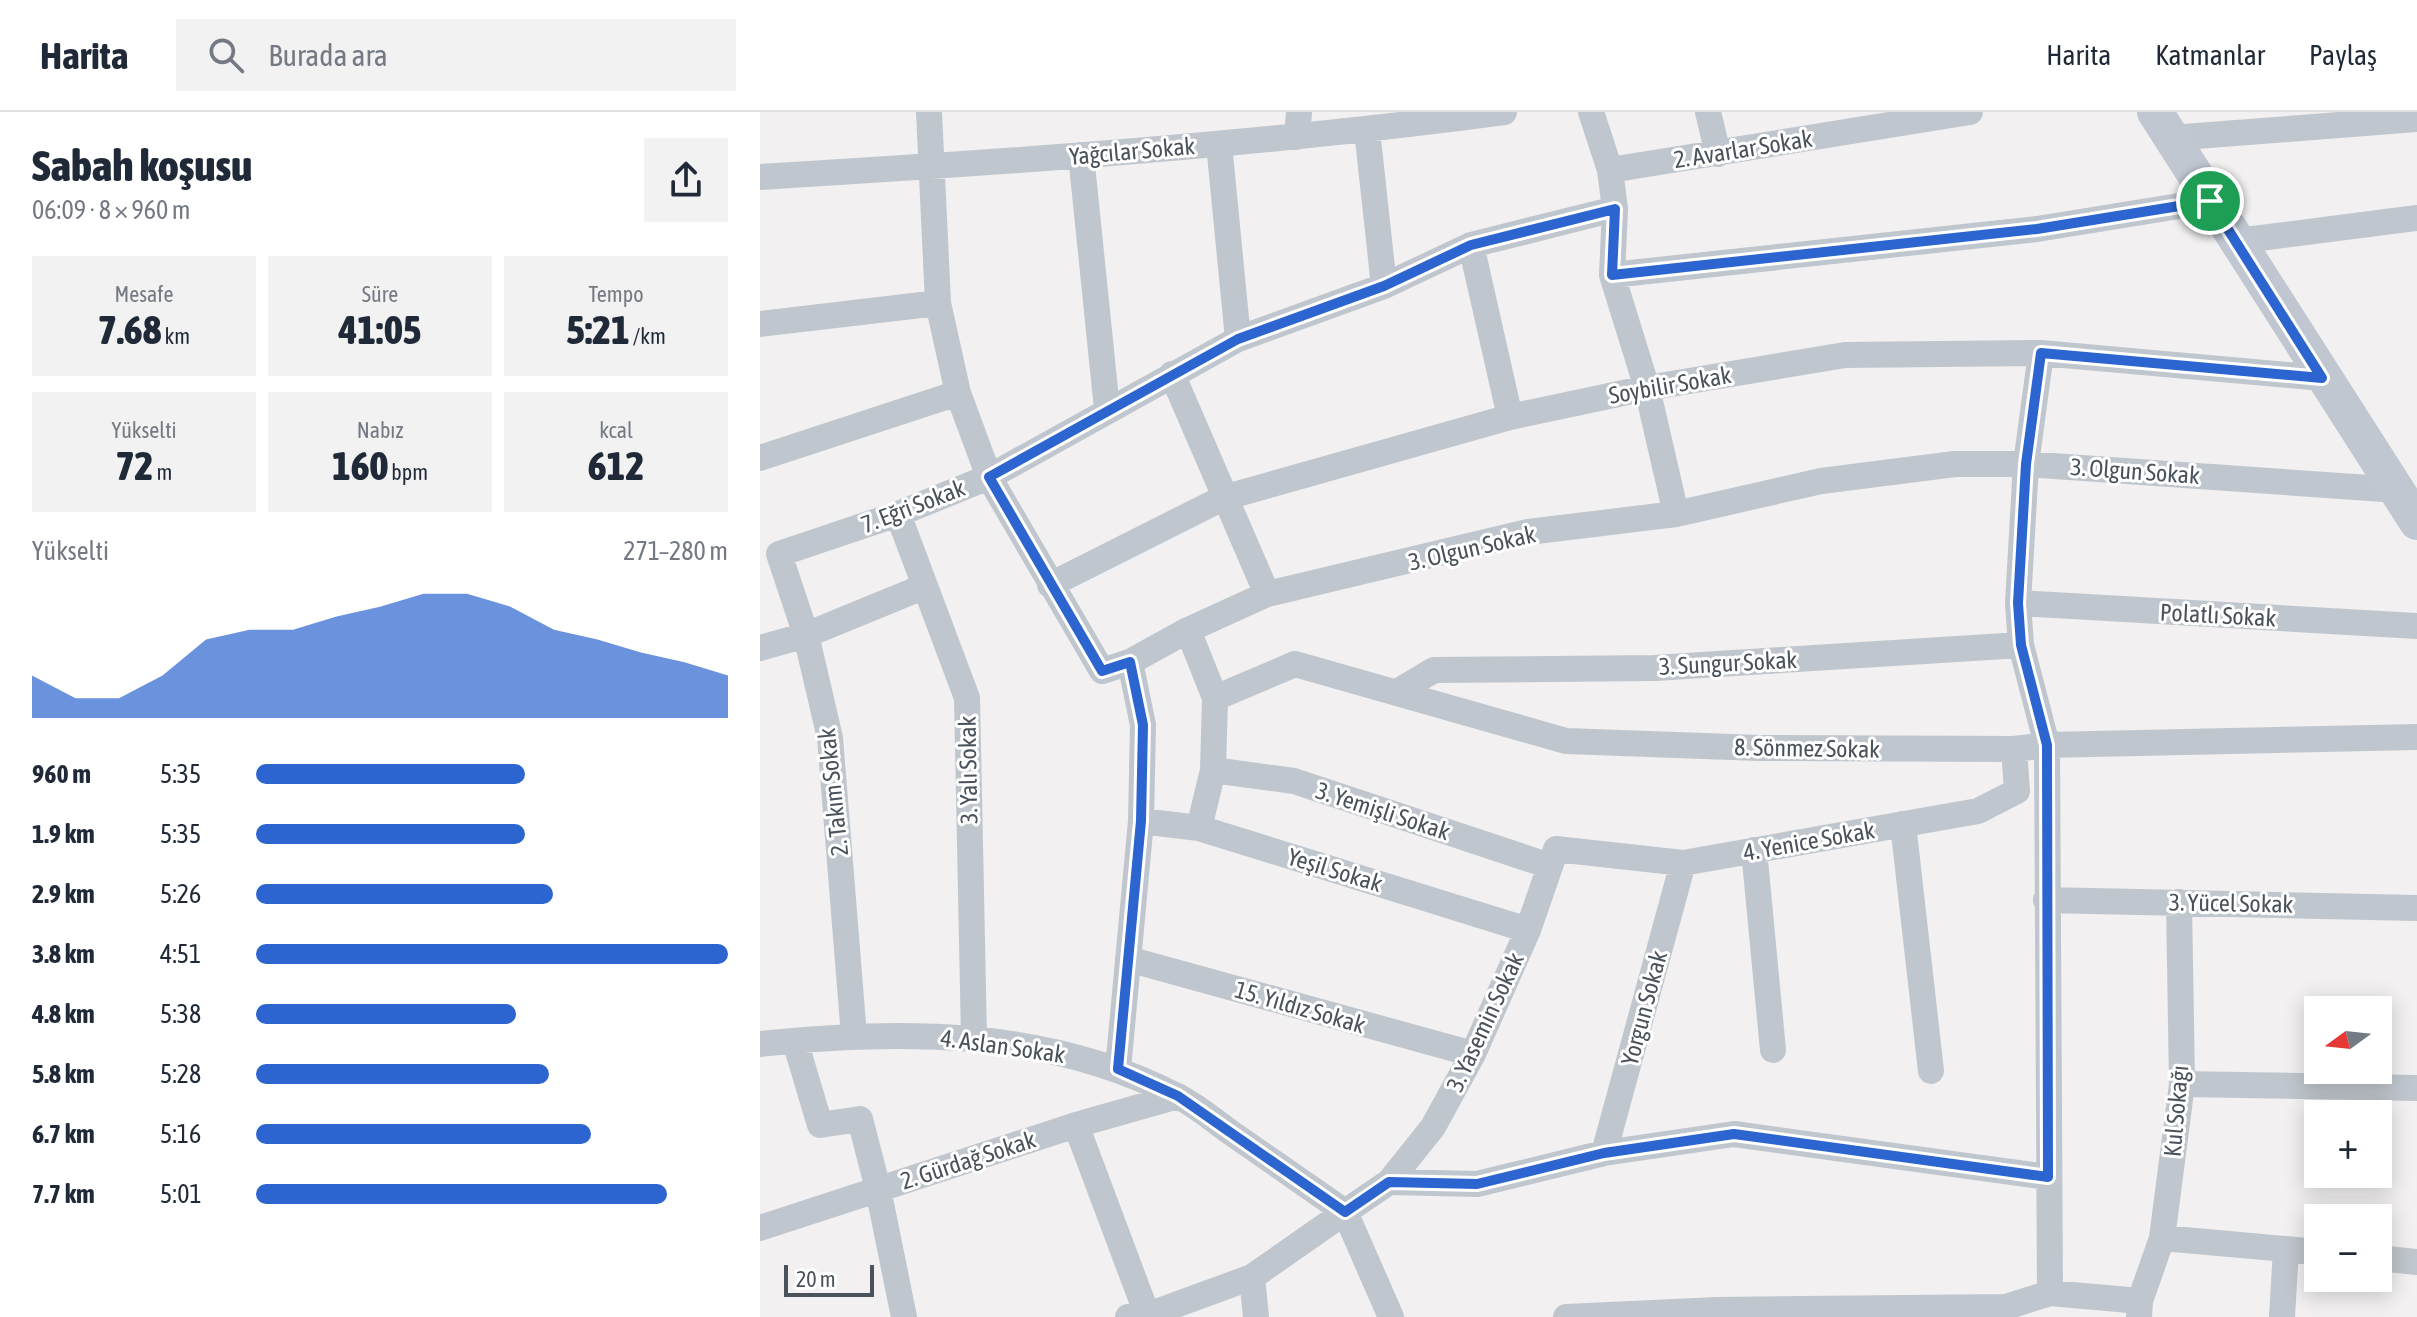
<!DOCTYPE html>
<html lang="tr">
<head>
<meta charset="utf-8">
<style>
  :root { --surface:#fff; --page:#f2f2f3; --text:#1f2937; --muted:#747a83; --line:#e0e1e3; --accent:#2d65d0 }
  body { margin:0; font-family:"Asap Condensed",sans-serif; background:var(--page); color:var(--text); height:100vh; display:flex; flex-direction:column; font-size:30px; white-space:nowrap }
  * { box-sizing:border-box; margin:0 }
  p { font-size:26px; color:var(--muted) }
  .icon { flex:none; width:44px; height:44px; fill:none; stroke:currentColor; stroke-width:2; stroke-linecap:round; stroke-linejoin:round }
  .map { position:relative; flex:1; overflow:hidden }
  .sheet { display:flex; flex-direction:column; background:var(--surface); width:760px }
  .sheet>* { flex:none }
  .needle { width:52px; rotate:255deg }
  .tools { position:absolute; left:1544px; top:884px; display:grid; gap:16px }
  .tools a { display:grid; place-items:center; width:88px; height:88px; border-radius:0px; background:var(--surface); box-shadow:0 4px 20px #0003; font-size:40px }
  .scale { position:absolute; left:24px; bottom:20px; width:90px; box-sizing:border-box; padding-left:8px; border:4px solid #4a525b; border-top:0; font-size:22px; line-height:28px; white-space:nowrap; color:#4a525b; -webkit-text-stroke:6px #fff; paint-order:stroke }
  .pin { position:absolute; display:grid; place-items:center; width:68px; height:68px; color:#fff; margin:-34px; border:4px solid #fff; border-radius:50%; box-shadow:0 2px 8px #0007 }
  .round { display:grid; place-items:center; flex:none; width:84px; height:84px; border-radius:0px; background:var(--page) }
  .headline { display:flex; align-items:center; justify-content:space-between; height:136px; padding:0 32px }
  h1 { font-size:44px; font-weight:800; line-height:60px }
  .figures { display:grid; grid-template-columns:repeat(3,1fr); gap:12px; height:136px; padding:8px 32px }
  .figures div { display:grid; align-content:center; border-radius:0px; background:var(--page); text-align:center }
  .figures b { font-size:40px; font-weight:800 }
  .figures small { font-size:22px; font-weight:400 }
  .figures p { font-size:22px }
  .chart { height:224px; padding:16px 32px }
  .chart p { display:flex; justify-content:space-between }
  .chart svg { width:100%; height:144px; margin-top:8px; fill:var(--accent); opacity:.7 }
  ul { padding:0 32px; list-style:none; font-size:26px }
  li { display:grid; grid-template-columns:128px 96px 1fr; align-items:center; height:60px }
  li i { height:20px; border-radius:10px; background:var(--accent) }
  header { display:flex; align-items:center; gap:48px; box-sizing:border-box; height:112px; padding:0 40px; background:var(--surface); border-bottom:2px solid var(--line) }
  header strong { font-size:38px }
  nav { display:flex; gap:44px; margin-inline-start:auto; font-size:28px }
  .search { width:560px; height:72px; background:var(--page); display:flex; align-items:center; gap:20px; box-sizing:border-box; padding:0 28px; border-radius:0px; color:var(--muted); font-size:30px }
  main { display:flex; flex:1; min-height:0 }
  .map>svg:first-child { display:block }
</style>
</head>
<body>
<header>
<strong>Harita</strong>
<div class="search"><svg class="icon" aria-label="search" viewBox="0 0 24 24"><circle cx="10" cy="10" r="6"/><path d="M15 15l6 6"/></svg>Burada ara</div>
<nav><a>Harita</a><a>Katmanlar</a><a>Paylaş</a></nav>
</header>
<main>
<section class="sheet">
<div class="headline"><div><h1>Sabah koşusu</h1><p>06:09 · 8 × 960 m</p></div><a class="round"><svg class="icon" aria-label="share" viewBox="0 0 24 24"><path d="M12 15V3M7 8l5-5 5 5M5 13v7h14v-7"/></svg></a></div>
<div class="figures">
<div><p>Mesafe</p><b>7.68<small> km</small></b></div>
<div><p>Süre</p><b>41:05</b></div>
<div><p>Tempo</p><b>5:21<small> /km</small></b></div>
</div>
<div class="figures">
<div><p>Yükselti</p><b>72<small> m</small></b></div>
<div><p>Nabız</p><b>160<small> bpm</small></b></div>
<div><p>kcal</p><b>612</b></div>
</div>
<div class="chart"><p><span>Yükselti</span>271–280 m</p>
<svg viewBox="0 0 160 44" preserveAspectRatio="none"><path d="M0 44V31L10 38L20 38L30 31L40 20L50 17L60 17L70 13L80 10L90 6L100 6L110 10L120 17L130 20L140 24L150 27L160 31V44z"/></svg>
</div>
<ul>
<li><b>960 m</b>5:35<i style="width:57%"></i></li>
<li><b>1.9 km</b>5:35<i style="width:57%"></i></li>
<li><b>2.9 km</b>5:26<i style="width:63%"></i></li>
<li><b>3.8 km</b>4:51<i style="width:100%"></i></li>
<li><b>4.8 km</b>5:38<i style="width:55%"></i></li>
<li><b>5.8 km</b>5:28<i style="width:62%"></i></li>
<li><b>6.7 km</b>5:16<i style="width:71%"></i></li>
<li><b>7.7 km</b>5:01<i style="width:87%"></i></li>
</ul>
</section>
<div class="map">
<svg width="1657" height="1205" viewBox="0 0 1657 1205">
  <rect width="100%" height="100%" fill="#f2f0f0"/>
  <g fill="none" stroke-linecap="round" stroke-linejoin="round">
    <!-- minor -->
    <path stroke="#c0c6cd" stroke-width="26" d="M169,0L178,191L198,281L229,365L342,559L370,550L428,518L507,482L768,420L916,402L1061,369L1195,352H1266L1638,378
      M831,0L850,58L855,97L852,163L887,276L916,402
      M948,0L958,42
      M607,18L624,174
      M537,25L539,0
      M1411,26L1657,7
      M459,32L478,227
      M321,43L347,297
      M850,58L1210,0
      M0,65C248,50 497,33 744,0
      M1477,129L1657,106
      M711,133L750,305
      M852,163L1277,117L1450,89
      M0,212L178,191
      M1281,241L1266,352L1258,491L1261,533L1287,633L1290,1181
      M412,262L507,482
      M0,346L198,281
      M138,402L207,586L214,926
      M290,473L463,386L750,305L887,276L1085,243L1281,241L1562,266
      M1258,491L1657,514
      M428,518L455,586L453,658L439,716
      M0,536L46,523L163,475
      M637,580L674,558L895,556L1261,533
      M455,586L535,552L806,629L999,636L1254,637L1287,633L1657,625
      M453,658L534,669L790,754
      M381,709L439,716L768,818
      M1143,712L1171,959
      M994,738L1013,938
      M1286,788L1657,796
      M368,847L713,942
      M94,924L70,626L46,523L19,442L138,402L229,365L478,227L624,174L711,133L855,97
      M35,929L60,1013L100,1007L118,1077L144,1205
      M0,932C141,917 286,917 415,983C435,992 453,1008 470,1020C509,1047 547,1074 585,1100L629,1070L717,1072L844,1041L974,1022L1288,1065
      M358,957L381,709L383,613L370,550
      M1422,972L1657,976
      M316,1013L388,1205
      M844,1041L923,751
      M629,1070L673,1015L713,942L768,818L796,737L923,751L1218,699L1257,679L1254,637
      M0,1116L316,1013L418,984
      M1402,1126L1558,1140
      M1618,1146L1657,1150
      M492,1165L496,1205
      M368,1205L388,1203L492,1165L585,1100L631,1205
      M806,1205L957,1198L1246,1195L1290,1181L1380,1189
      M1379,1205L1380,1189L1402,1126L1422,972L1419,790
      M1522,1205L1526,1137"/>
    <!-- secondary -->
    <path stroke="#c0c7d1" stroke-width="36" d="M1395,0L1657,410"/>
  </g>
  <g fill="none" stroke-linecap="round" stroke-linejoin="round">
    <!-- route casing -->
    <g stroke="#fff" stroke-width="16">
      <path id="route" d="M1450,89L1562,266L1281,241L1266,352L1258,491L1261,533L1287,633L1288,1065L974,1022L844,1041L717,1072L629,1070L585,1100L418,984L358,957L381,709L383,613L370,550L342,559L229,365L478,227L624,174L711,133L855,97L852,163L1277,117Z"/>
    </g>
    <!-- route -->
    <use href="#route" stroke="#2d65d0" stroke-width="10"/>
  </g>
  <g text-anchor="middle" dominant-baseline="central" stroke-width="6" stroke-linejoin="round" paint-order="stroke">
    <!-- street labels -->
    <g font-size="24" fill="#4a525b" stroke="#fff">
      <text transform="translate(983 37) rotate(-9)">2. Avarlar Sokak</text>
      <text transform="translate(372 39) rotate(-5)">Yağcılar Sokak</text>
      <text transform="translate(910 273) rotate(-10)">Soybilir Sokak</text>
      <text transform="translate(1375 359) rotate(4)">3. Olgun Sokak</text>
      <text transform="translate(153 394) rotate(-21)">7. Eğri Sokak</text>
      <text transform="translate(712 436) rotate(-13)">3. Olgun Sokak</text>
      <text transform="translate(1458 503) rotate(3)">Polatlı Sokak</text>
      <text transform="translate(968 551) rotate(-3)">3. Sungur Sokak</text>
      <text transform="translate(1047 636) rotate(1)">8. Sönmez Sokak</text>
      <text transform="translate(208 658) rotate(-91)">3. Yalı Sokak</text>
      <text transform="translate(73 680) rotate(-96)">2. Takım Sokak</text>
      <text transform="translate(623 699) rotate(18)">3. Yemişli Sokak</text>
      <text transform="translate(1049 729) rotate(-10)">4. Yenice Sokak</text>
      <text transform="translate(575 758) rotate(17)">Yeşil Sokak</text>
      <text transform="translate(1471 791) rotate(1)">3. Yücel Sokak</text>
      <text transform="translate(540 895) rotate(16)">15. Yıldız Sokak</text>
      <text transform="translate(884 896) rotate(-75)">Yorgun Sokak</text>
      <text transform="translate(725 910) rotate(-65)">3. Yasemin Sokak</text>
      <text transform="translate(243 934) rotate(8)">4. Aslan Sokak</text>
      <text transform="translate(1416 999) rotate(-85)">Kul Sokağı</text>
      <text transform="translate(208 1048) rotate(-18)">2. Gürdağ Sokak</text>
    </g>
  </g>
</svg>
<div class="tools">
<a><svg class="needle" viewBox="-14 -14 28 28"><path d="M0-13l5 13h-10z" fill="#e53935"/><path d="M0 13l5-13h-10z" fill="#747a83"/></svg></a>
<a>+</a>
<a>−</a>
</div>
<div class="scale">20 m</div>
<div class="pin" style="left:1450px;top:89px;background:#1e9e55"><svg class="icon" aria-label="arrive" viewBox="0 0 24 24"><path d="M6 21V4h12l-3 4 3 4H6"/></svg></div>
</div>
</main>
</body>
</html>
